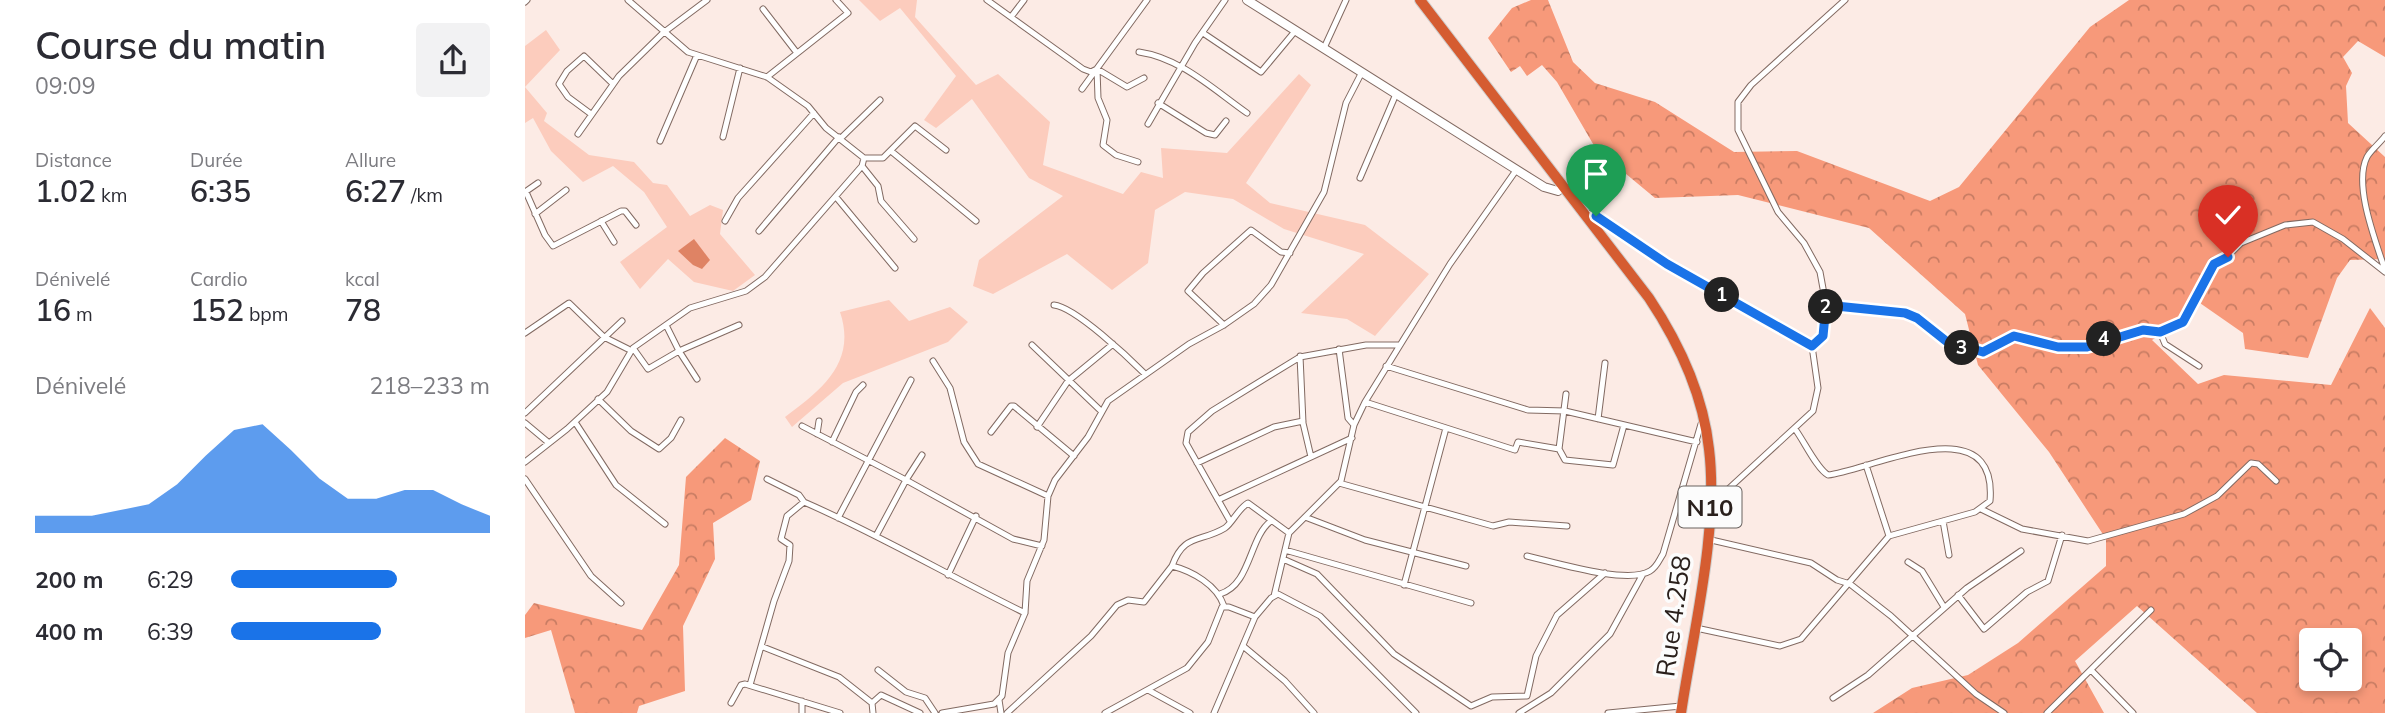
<!DOCTYPE html>
<html lang="fr">
<head>
<meta charset="utf-8">
<style>
  :root { --surface:#fff; --page:#f2f2f3; --text:#2b2b33; --muted:#7c7c81; --accent:#1a73e8 }
  body { margin:0; font-family:Mulish,sans-serif; background:var(--page); color:var(--text); height:100vh; display:flex; flex-direction:column; font-size:26px; white-space:nowrap }
  * { box-sizing:border-box; margin:0 }
  p { font-size:23px; color:var(--muted) }
  .icon { flex:none; width:38px; height:38px; fill:none; stroke:currentColor; stroke-width:2; stroke-linecap:round; stroke-linejoin:round }
  .map { position:relative; flex:1; overflow:hidden }
  .side { display:flex; flex-direction:column; background:var(--surface); width:525px }
  .side>* { flex:none }
  .tools { position:absolute; left:1774px; top:628px; display:grid; gap:14px }
  .tools a { display:grid; place-items:center; width:63px; height:63px; border-radius:7px; background:var(--surface); box-shadow:0 4px 10px #0003; font-size:35px }
  .pin { position:absolute; display:grid; place-items:center; width:60px; height:60px; color:#fff; margin:-72px -30px; border-radius:50% 50% 50% 0; rotate:-45deg; box-shadow:0 0 7px #0007 }
  .pin .icon { rotate:45deg }
  .km { position:absolute; width:35px; height:35px; margin:-18px; border-radius:50%; background:#222; color:#fff; font-size:19px; line-height:35px; text-align:center }
  .round { display:grid; place-items:center; flex:none; width:74px; height:74px; border-radius:7px; background:var(--page) }
  .headline { display:flex; align-items:center; justify-content:space-between; height:119px; padding:0 35px }
  h1 { font-size:38px; font-weight:600; line-height:52px }
  .figures { display:grid; grid-template-columns:repeat(3,1fr); gap:10px; height:119px; padding:7px 35px }
  .figures div { display:grid; align-content:center }
  .figures b { font-size:30px; font-weight:600 }
  .figures small { font-size:19px; font-weight:400 }
  .figures p { font-size:19px }
  .chart { height:196px; padding:14px 35px }
  .chart p { display:flex; justify-content:space-between }
  .chart svg { width:100%; height:126px; margin-top:7px; fill:var(--accent); opacity:.7 }
  ul { padding:0 35px; list-style:none; font-size:23px }
  li { display:grid; grid-template-columns:112px 84px 1fr; align-items:center; height:52px }
  li i { height:18px; border-radius:9px; background:var(--accent) }
  main { display:flex; flex:1; min-height:0 }
  .map>svg:first-child { display:block }
</style>
</head>
<body>
<main>
<section class="side">
<div class="headline"><div><h1>Course du matin</h1><p>09:09</p></div><a class="round"><svg class="icon" aria-label="share" viewBox="0 0 24 24"><path d="M12 15V3M7 8l5-5 5 5M5 13v7h14v-7"/></svg></a></div>
<div class="figures">
<div><p>Distance</p><b>1.02<small> km</small></b></div>
<div><p>Durée</p><b>6:35</b></div>
<div><p>Allure</p><b>6:27<small> /km</small></b></div>
</div>
<div class="figures">
<div><p>Dénivelé</p><b>16<small> m</small></b></div>
<div><p>Cardio</p><b>152<small> bpm</small></b></div>
<div><p>kcal</p><b>78</b></div>
</div>
<div class="chart"><p><span>Dénivelé</span>218–233 m</p>
<svg viewBox="0 0 160 44" preserveAspectRatio="none"><path d="M0 44V38L10 38L20 38L30 36L40 34L50 27L60 17L70 8L80 6L90 15L100 25L110 32L120 32L130 29L140 29L150 34L160 38V44z"/></svg>
</div>
<ul>
<li><b>200 m</b>6:29<i style="width:64%"></i></li>
<li><b>400 m</b>6:39<i style="width:58%"></i></li>
</ul>
</section>
<div class="map">
<svg width="1860" height="713" viewBox="0 0 1860 713">
  <defs>
    <pattern id="forest-crowns" width="20" height="18" patternUnits="userSpaceOnUse" patternTransform="scale(1.75)"><rect width="20" height="18" fill="#f7997a"/><path d="M2 6a3 3 0 1 1 6 0M12 15a3 3 0 1 1 6 0" fill="none" stroke="#c87c63"/></pattern>
  </defs>
  <rect width="100%" height="100%" fill="#fcebe5"/>
  <!-- grass -->
  <path fill="#fcccbd" d="M334,0H392L390,17L451,85L473,74L525,122L518,165L598,194L616,172L638,178L636,148L702,153L774,74L786,85L721,183L745,203L840,225L904,274L850,336L822,319L776,313L839,254L759,229L708,199L660,192L630,210L623,263L587,290L542,254L468,294L448,286L454,260L538,196L504,178L447,99L411,128L399,120L431,76L375,8L355,21Z
    M21,30L35,50L0,87L22,113L19,121L64,155L109,162L128,183L142,185L165,216L185,205L198,210L195,234L230,275L208,291L169,282L143,259L115,289L95,262L142,227L119,192L88,166L58,182L26,151L8,118L0,123V46Z
    M364,300L384,321L425,307L443,322L423,342L318,383L267,427L260,417C297,390 332,362 315,312Z"/>
  <!-- forest -->
  <path fill="url(#forest-crowns)" fill-rule="evenodd" d="M1006,0H1023L1048,62L1070,83L1130,102L1209,152L1272,151L1405,201L1434,187L1565,27L1604,0H1860V57L1833,41L1818,57L1827,73L1821,86L1823,123L1860,157V259L1825,260L1812,278L1783,358L1720,349L1718,333L1672,301L1658,322L1627,340L1673,384L1699,375L1806,385L1845,308L1860,328V713H1732L1612,606L1550,661L1579,713H1348L1387,688L1443,675L1493,643L1581,566V539L1524,452L1453,365L1440,314L1344,228L1213,195L1130,198L1071,149L1032,82L1017,65L1002,76L995,66L986,72L963,38L987,8ZM1787,640H1825V679H1787Z
    M200,438L235,461L226,500L188,523L190,559L158,626L160,691L114,706L112,713H50L26,630L0,638V615L9,603L117,630L154,565L161,477Z"/>
  <!-- water -->
  <path fill="#df8364" d="M169,239L185,260L177,269L168,265L153,251Z"/>
  <g fill="none" stroke-linecap="round" stroke-linejoin="round">
    <!-- street casing -->
    <g stroke="#826a62" stroke-width="7">
      <path id="street" d="M103,0L163,52L242,77L283,106L301,128L339,158H358L390,126L421,150
        M462,0L558,69L566,72L572,69L602,87L619,78
        M0,2L2,0
        M238,9L272,53
        M486,17L499,0
        M678,33L736,72L771,30
        M799,48L821,0
        M614,52C656,58 689,90 722,113
        M572,69L573,98L582,120L578,145L591,155L613,162
        M242,77L323,13L311,0
        M557,89L622,0
        M633,103L681,133L690,135L701,121
        M66,114L43,97L34,84L42,71L59,56L87,83
        M623,124L670,43L700,0
        M53,134L94,76L138,33L182,0
        M198,137L215,68
        M316,138L355,100
        M135,141L172,55
        M366,151L451,221
        M337,166L353,186L356,201L389,239
        M835,178L871,94
        M0,192L13,183
        M1,192L20,235L28,246L96,211H100L111,225
        M311,197L370,268
        M1060,212L1075,218L1142,264L1280,344L1287,346L1294,343L1301,305L1295,272L1279,243L1253,212L1213,130V102L1226,85L1320,0
        M10,214L41,190
        M76,221L89,242
        M200,221L213,198L289,113
        M234,231L314,137
        M1860,270C1851,242 1828,185 1842,157C1846,150 1855,143 1860,136
        M529,305C550,307 604,358 620,374
        M1301,305C1355,311 1401,305 1431,359
        M699,325L663,291L678,273L726,230L756,252L765,253
        M1635,332L1640,344L1674,366
        M0,333L44,303L79,337L103,349
        M1421,341L1458,352L1489,336L1533,347H1562L1618,330L1635,332L1658,322L1689,264L1703,256L1716,243L1760,225L1788,222L1818,239L1860,272
        M507,345L576,411
        M108,348L123,369L154,351L141,325
        M814,349L823,418L829,425
        M775,356L778,423L786,457
        M408,361L425,388L439,442L453,464L523,496
        M861,366L1003,410L1040,411L1172,442
        M172,379L154,351L214,325
        M1041,394L1034,449L1040,460L1088,465L1099,425
        M73,399L106,431L134,449L146,438L156,420
        M840,402L990,450L993,442L1034,449
        M0,413L97,321
        M1073,419L1080,363
        M50,422L91,485L140,524
        M0,423L24,443
        M277,426L381,480L351,536
        M512,427L543,381L588,344
        M466,432L486,406H489L549,456
        M292,434L294,421
        M307,442L331,392L338,385
        M397,455L381,480L488,539L517,546
        M0,462L42,429L82,392L108,348L165,308L221,291L240,277L337,166L339,158
        M672,463L749,427L778,421
        M1341,465L1364,536
        M0,479L66,576L96,603
        M242,479L274,495L279,502C355,535 426,577 500,613
        M814,483L968,526L984,522L1042,526
        M693,500L827,438
        M1187,504L1288,411L1293,388L1287,346
        M1456,509L1497,529L1563,541L1659,514L1692,496L1726,463L1733,464L1751,481
        M780,517L840,540L941,566
        M313,518L386,380
        M705,521L661,443L663,432L687,411L775,357L841,345H874
        M1418,521L1424,555
        M1182,539L1286,563L1312,580L1325,584L1366,616L1451,694L1479,713
        M760,550L946,603
        M1002,556C1029,562 1102,585 1125,571C1132,567 1134,560 1138,554L1176,424
        M758,559L792,574L869,654L946,706L967,697L1002,696L1011,656L1032,615L1080,573
        M1383,562L1397,571L1419,607
        M647,566C659,533 675,543 700,528C708,522 713,509 723,503L764,533
        M423,575L451,516
        M879,585L921,428
        M695,594C726,585 724,537 746,521
        M1433,595L1459,629L1502,592L1523,581L1537,535
        M749,596L764,533L816,481L829,425L840,402L925,264L992,169
        M1171,628L1255,646L1276,639L1364,536L1450,512L1465,501C1473,405 1346,470 1303,475C1292,469 1279,441 1270,429
        M718,646L760,681L789,713
        M238,647L314,677L347,703L348,713
        M353,670L381,692L400,698L410,713
        M1567,671L1608,713
        M225,685L249,601L264,561L265,545L256,539L262,516L279,502
        M623,690L665,713
        M1308,698L1343,675L1442,588L1496,551
        M474,700L476,713
        M277,701V713
        M206,703L216,685L220,684L315,713
        M347,703L356,695L395,713
        M417,713L469,704L477,696L483,653L500,613L502,581L519,540L523,496L530,480L563,437L583,401L664,344L699,325L729,304L746,285L799,192L821,103L837,72
        M482,713L566,636L592,605L603,600L619,602L647,566C667,571 692,585 699,606
        M580,713L662,668L683,642L697,607H704L730,617L746,598L753,594L795,616L891,713
        M689,713L730,617
        M994,713L1026,693L1085,634L1118,574
        M1083,713L1156,706
        M1522,713L1626,610"/>
    </g>
    <!-- secondary casing -->
    <g stroke="#826a62" stroke-width="10">
      <path id="secondary" d="M722,0L1019,187L1033,191"/>
    </g>
    <!-- highway casing -->
    <g stroke="#d0cecd" stroke-width="12">
      <path id="highway" d="M895,0L1124,298C1154,343 1178,394 1184,449C1194,530 1168,632 1156,713"/>
    </g>
    <!-- street -->
    <use href="#street" stroke="#fff" stroke-width="5"/>
    <!-- secondary -->
    <use href="#secondary" stroke="#fff" stroke-width="8"/>
    <!-- highway -->
    <use href="#highway" stroke="#d55c31" stroke-width="10"/>
  </g>
  <g fill="none" stroke-linecap="round" stroke-linejoin="round">
    <!-- route casing -->
    <g stroke="#fff" stroke-width="14">
      <path id="route" d="M1071,216L1142,264L1287,346L1298,336L1301,305L1380,313L1392,318L1421,341L1458,352L1489,336L1533,347H1562L1618,330L1635,332L1658,322L1689,264L1703,257"/>
    </g>
    <!-- route -->
    <use href="#route" stroke="#1a73e8" stroke-width="9"/>
  </g>
  <g text-anchor="middle" dominant-baseline="central" stroke-width="7" stroke-linejoin="round" paint-order="stroke">
    <!-- shield labels -->
    <rect fill="#fcfcfc" stroke="#69625f" stroke-width="2" x="1153.5" y="486.5" width="63" height="41" rx="5"/>
    <g font-size="24" font-weight="bold" fill="#2a201c">
      <text x="1185" y="507">N10</text>
    </g>
    <!-- street labels -->
    <g font-size="26" fill="#2a201c" stroke="#fcfcfc">
      <text transform="translate(1148 616) rotate(-82)">Rue 4.258</text>
    </g>
  </g>
</svg>
<div class="tools">
<a><svg class="icon" aria-label="locate" viewBox="0 0 24 24"><circle cx="12" cy="12" r="6"/><path d="M12 2v4M12 18v4M2 12h4M18 12h4"/></svg></a>
</div>
<div class="pin" style="left:1071px;top:216px;background:#1e9e55"><svg class="icon" aria-label="arrive" viewBox="0 0 24 24"><path d="M6 21V4h12l-3 4 3 4H6"/></svg></div>
<div class="pin" style="left:1703px;top:257px;background:#d93025"><svg class="icon" aria-label="check" viewBox="0 0 24 24"><path d="M5 12l5 5 9-10"/></svg></div>
<b class="km" style="left:1197px;top:295px">1</b>
<b class="km" style="left:1301px;top:307px">2</b>
<b class="km" style="left:1437px;top:348px">3</b>
<b class="km" style="left:1579px;top:339px">4</b>
</div>
</main>
</body>
</html>
